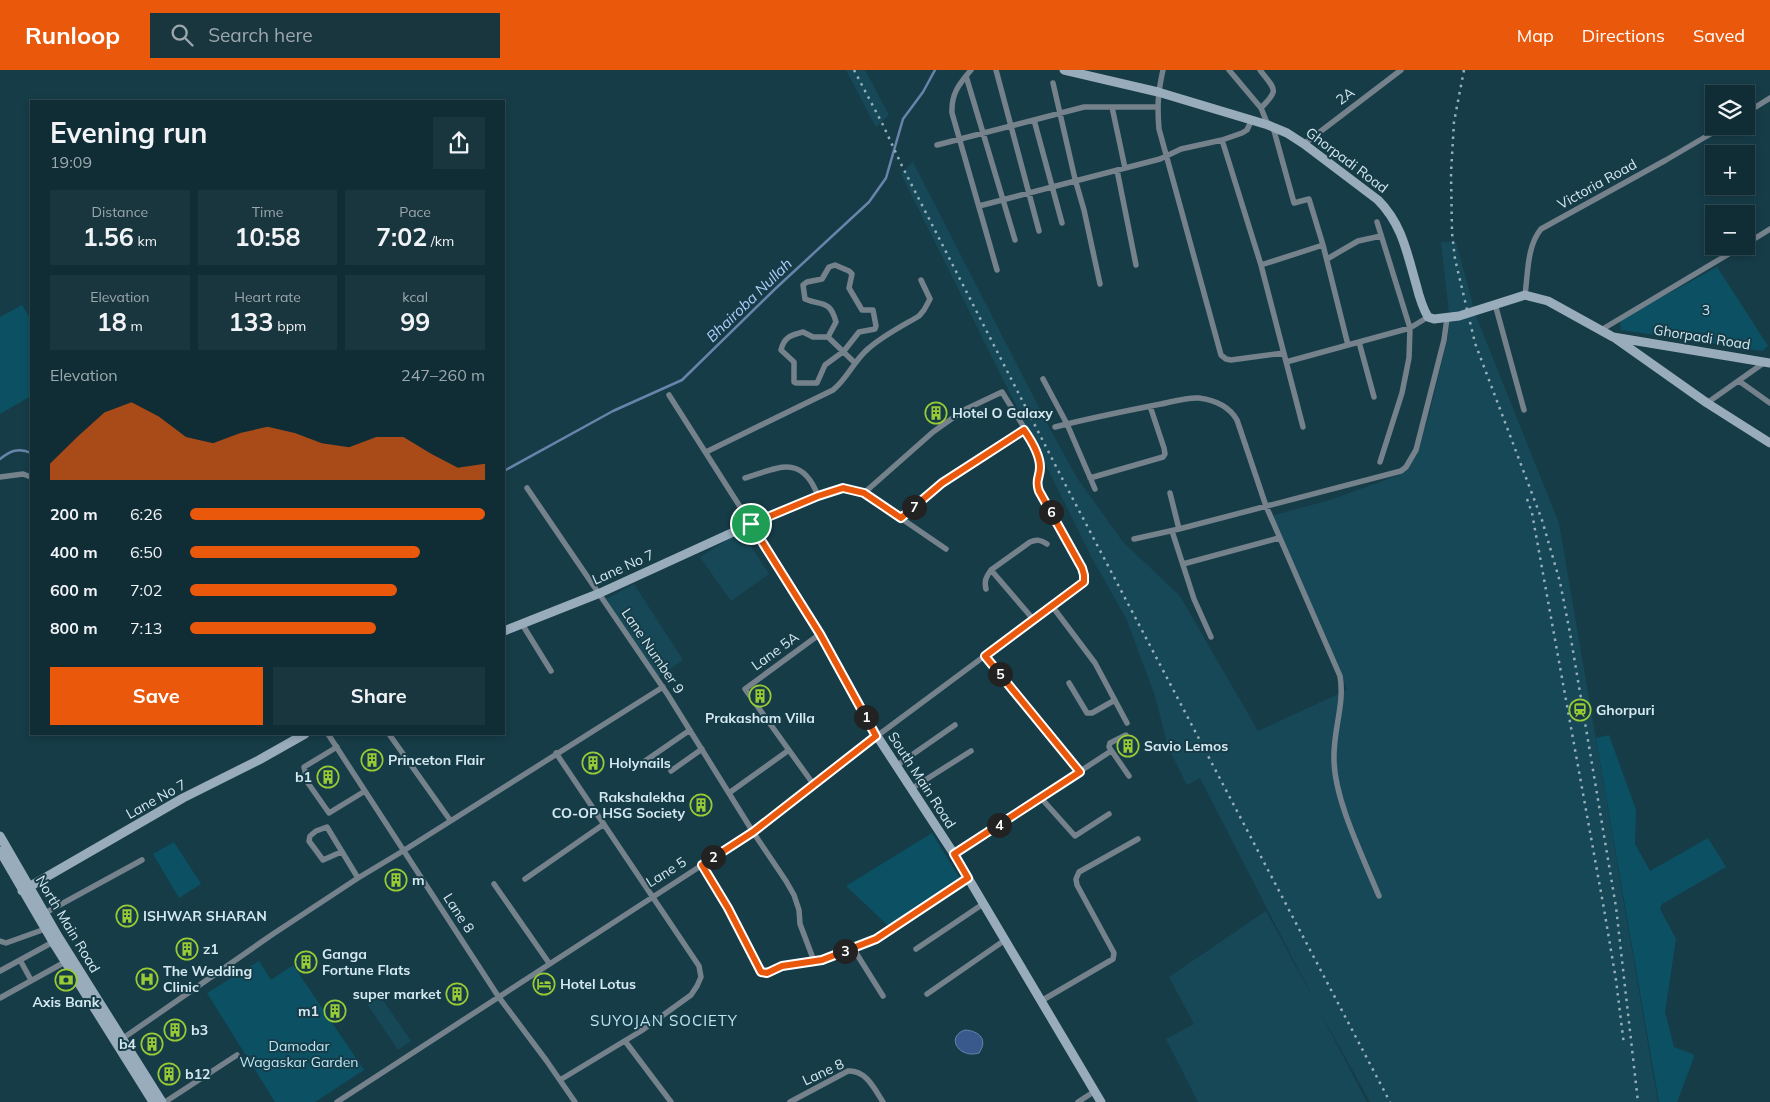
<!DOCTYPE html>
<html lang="en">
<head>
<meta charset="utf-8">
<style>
  :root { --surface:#102d36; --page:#19353e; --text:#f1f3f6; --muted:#9ca8ad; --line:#304951; --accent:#ea580c }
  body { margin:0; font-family:Mulish,sans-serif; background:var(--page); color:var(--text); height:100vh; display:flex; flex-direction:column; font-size:19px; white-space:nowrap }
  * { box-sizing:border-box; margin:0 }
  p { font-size:16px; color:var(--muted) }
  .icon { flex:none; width:28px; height:28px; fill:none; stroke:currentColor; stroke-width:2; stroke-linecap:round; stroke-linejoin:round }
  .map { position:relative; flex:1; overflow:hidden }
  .drawer { position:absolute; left:30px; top:30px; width:475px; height:635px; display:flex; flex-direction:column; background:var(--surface); border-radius:0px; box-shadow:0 2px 8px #0003,0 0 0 1px var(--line) }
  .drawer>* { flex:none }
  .fabs { position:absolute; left:1705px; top:15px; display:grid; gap:10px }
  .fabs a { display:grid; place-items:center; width:50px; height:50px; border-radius:0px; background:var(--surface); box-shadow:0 2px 8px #0003,0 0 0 1px var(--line); font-size:25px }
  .pin { position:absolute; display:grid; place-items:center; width:42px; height:42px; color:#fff; margin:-21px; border:2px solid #fff; border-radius:50%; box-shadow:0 1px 5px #0007 }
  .km { position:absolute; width:25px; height:25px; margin:-12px; border-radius:50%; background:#222; color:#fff; font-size:14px; line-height:25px; text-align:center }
  .round { display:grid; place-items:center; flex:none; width:52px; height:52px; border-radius:0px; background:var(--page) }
  .headline { display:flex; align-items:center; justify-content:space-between; height:85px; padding:0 20px }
  h1 { font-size:28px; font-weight:700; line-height:38px }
  .figures { display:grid; grid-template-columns:repeat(3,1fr); gap:8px; height:85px; padding:5px 20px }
  .figures div { display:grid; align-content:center; border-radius:0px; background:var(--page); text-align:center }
  .figures b { font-size:25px; font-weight:700 }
  .figures small { font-size:14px; font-weight:400 }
  .figures p { font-size:14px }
  .chart { height:140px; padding:10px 20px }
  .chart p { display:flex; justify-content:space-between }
  .chart svg { width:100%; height:90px; margin-top:5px; fill:var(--accent); opacity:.7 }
  .cta { display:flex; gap:10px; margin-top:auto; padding:10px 20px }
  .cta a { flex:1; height:58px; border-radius:0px; background:var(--accent); color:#fff; font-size:20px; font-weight:700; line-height:58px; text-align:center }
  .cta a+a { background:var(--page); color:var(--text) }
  ul { padding:0 20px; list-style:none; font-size:16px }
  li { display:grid; grid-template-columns:80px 60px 1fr; align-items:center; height:38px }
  li i { height:12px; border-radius:6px; background:var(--accent) }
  header { display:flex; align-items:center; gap:30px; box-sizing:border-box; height:70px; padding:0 25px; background:var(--accent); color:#fff }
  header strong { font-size:24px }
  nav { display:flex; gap:28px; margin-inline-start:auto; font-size:18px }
  .search { width:350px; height:45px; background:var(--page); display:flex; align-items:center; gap:12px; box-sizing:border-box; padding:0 18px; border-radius:0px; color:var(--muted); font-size:19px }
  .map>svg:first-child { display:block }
</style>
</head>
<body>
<header>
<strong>Runloop</strong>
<div class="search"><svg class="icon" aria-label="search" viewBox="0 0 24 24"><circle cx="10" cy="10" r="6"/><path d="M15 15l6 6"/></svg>Search here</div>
<nav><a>Map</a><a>Directions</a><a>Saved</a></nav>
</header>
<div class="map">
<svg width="1770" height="1032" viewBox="0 0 1770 1032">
  <rect width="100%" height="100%" fill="#163c48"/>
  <!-- built -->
  <path fill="#174857" d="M846,0H865L889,45L876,57Z
    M913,92L1050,359L1077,408L1123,472L1180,526L1258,661L1347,620L1271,446L1330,430L1402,404L1417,385L1429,345L1448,266L1449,243L1441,172H1456L1476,246L1559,453L1658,1032H1370L1319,940L1367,1032H1198L1166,969L1194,954L1169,907L1266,841L1315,932L1200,708L1187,715L1168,677L1155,626L1126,548L1093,490L901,104Z
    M741,461L769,504L731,531L700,487Z
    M634,514L683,590L658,607L606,529Z
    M380,926L411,971L398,980L367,934Z"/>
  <!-- green -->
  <path fill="#0b5163" d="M1717,197L1768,276L1762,281L1621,260L1620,250Z
    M22,235L31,250V326L0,344V247Z
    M1609,665L1636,740L1635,774L1650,801L1708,768L1726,797L1662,834L1660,839L1676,869L1665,942L1674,977L1693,984L1694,987L1677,1032H1659L1596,668Z
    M932,763L965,817L894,861L846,816Z
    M174,772L201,814L179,828L153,784Z
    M259,891L271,910L293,895L364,1000L315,1032H275L207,923Z"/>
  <!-- water -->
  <path fill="#39598c" stroke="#6884aa" d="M965,960C980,961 988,970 979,983C959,989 945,967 965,960Z"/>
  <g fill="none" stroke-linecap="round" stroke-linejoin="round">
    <!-- stream -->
    <path stroke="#6884aa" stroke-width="2.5" d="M0,389C10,381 19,377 31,383
      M504,401L613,341L682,310L775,219L869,132L886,108L903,49L923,22L935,0"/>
    <!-- street -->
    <path stroke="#75828c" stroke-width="5.5" d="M971,0C959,14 951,24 952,43L997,200
      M996,0L1039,161
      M1163,0C1158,22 1157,36 1159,59L1221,285L1226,289L1231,290L1284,283
      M1229,0L1261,38L1268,55
      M1260,0C1275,20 1280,19 1261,38
      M966,6L1015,170
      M1053,13L1075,109L1084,140L1100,214
      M1112,37L1125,98
      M1746,43L1770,28
      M1034,50L1062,153
      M1273,57L1294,133L1309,129L1323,175L1348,275
      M1222,70L1261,195L1303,357
      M1304,74L1401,0
      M937,75L1084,37H1157
      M1117,100L1136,195
      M979,136L1160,89L1181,79L1222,70L1242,63L1247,60L1252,49
      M1377,152L1410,258L1409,288L1402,323L1380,392
      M1746,174L1770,159
      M1327,189L1358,171L1381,166
      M1261,195L1323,175
      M1525,225C1528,203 1527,176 1541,159L1666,90L1724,56
      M1495,234L1524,340
      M1601,260L1742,176
      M828,267L836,252C830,229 821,236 805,229L803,215L807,212L822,209L829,197L835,195L849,201L852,204L849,218L862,240H873L876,256L875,259L859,262L844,281L825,295L817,313H796L794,312V292L781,280C784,267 791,265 803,262L813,267H828L855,293
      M1359,272L1374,327
      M1286,292L1410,258L1428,247
      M1043,309L1067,354L1095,419
      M1739,311L1770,333
      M669,325L751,454L818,426L843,418L864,423L946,479
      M1707,333L1765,292
      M1055,357C1090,348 1125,341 1161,334C1172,332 1186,327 1199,328C1214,330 1229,336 1237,350L1266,436L1340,606C1345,634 1333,660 1334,689C1334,729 1363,787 1379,826
      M706,382L833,320C848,308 854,290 869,278C884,265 902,256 919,246L924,240L930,229L921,210
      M0,407L23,404L31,407
      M745,408C778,398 802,383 818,426
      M1090,408L1163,387L1165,384L1164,378L1150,336
      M527,418L668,625L753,762L786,811L794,825L799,840L800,854L814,891
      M1170,423L1179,459
      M901,448L942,413L1024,360
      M1172,461L1194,529L1211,567
      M1134,469L1179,459L1401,401L1406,397L1416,380L1444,270L1447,248
      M1183,494L1279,468
      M991,500L1030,472C1037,469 1041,470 1047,474
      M986,519C984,511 986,507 991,500L1033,549
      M1052,536L1095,593L1127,653
      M522,554L551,601
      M985,586L1080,702
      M1069,613L1087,643H1092L1115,630
      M328,664L498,926L546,990L575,1032
      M389,664L450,750
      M1126,665L1110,673L1109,677L1129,706
      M337,677L304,697L308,713L329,743L365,721
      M556,683L699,896L701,907L697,916L691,925L641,961L560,1010
      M645,691L690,660
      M896,696L955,655
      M671,701L702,679
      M814,715L745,619L820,564
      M911,719L971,681
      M729,723L789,680
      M1041,728L1075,766L1109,744
      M341,782L323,790L309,771L310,766L316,761L327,757L358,808
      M954,784L1111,681
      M702,795L743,864L758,898C766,908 776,897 786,895C797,893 809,893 820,890C875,876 921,839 968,808
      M525,809L604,754
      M494,814L549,893
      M45,843L142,790
      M0,871L6,873L45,859
      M853,878L883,926
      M916,879L983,834
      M20,890L31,910
      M0,901L53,872
      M927,924L1005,870
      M0,928L65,892
      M1041,931L1113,889L1114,883L1077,815L1076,809L1079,802L1138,769
      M119,971L273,864L358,808L403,781L663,617
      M625,971L671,1032
      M165,1032L237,985
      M337,1032L753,762L877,666L1084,512V505L1082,497L1037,415C1037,408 1041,402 1040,395C1037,374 1014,342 1002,322L964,340L933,362L864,423
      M790,1032L848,1001C866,1000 874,1018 883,1032
      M1078,1032L1095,1021"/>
    <!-- secondary -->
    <path stroke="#98acbc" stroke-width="9" d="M1064,0L1158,22L1268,55L1287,63L1304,74L1378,130C1402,154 1407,183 1416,214C1419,226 1422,237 1428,247L1434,249L1459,246L1525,225L1548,231L1613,267L1770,293
      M1615,268L1707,333L1770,373
      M504,561L600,523L751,454L820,564L877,666L954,784L1101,1032
      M0,766L59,868L162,1032
      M0,781L53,872L153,1032
      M22,821L183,728L259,690L305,664"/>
    <!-- rail -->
    <path stroke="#96b0ba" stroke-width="2.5" stroke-dasharray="2.5 5" stroke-linecap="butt" d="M854,0L883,55L902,96L1064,412L1390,1032
      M1464,0L1454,52L1451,103L1452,163L1455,189L1475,273L1542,450L1560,512L1570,563L1616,837L1638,1032
      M1527,429L1532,443L1604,839L1616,910L1624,975"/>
  </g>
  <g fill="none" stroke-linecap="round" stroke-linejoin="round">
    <!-- route casing -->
    <g stroke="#fff" stroke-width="10">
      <path id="route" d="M1024,360C1031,370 1040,384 1040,397C1040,408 1035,409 1039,421L1082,498L1084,505V512L985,586L1080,702L954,784L968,808L876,869L822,890L782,896L767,903L761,902L728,838L702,795L753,762L876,666L820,564L751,454L818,426L843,418L864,423L901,448L942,413Z"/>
    </g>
    <!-- route -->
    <use href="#route" stroke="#ea580c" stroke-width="6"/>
  </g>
  <!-- icons -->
  <defs>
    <g id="building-ring" transform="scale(1.125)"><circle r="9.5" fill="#163c48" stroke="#99cb35" stroke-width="1.5"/><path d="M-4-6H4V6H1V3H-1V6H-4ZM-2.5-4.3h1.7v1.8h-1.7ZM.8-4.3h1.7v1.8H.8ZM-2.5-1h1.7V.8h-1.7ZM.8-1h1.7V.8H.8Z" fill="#99cb35"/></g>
    <g id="station-ring" transform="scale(1.125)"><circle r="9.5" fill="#163c48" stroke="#99cb35" stroke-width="1.5"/><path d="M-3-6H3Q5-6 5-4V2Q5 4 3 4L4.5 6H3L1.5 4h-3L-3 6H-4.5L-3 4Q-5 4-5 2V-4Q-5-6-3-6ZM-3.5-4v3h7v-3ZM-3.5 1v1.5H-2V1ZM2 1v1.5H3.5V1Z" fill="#99cb35"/></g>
    <g id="hospital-ring" transform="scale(1.125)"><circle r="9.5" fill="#163c48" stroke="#99cb35" stroke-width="1.5"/><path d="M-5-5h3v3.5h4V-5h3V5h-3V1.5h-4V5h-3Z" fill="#99cb35"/></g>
    <g id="bank-ring" transform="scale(1.125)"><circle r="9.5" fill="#163c48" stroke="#99cb35" stroke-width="1.5"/><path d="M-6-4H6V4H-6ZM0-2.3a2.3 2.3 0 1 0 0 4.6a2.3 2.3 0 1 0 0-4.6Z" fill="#99cb35"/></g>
    <g id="hotel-ring" transform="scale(1.125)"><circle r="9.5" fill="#163c48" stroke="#99cb35" stroke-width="1.5"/><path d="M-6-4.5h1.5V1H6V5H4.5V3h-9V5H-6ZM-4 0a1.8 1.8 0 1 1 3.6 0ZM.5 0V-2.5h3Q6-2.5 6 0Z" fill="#99cb35"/></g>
  </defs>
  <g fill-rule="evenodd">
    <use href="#building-ring" x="936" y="343"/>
    <use href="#building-ring" x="760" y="626"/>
    <use href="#station-ring" x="1580" y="640"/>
    <use href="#building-ring" x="1128" y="676"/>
    <use href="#building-ring" x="372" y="690"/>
    <use href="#building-ring" x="593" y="693"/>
    <use href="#building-ring" x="328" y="707"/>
    <use href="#building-ring" x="701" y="735"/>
    <use href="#building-ring" x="396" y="810"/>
    <use href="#building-ring" x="127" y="846"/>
    <use href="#building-ring" x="187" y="879"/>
    <use href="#building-ring" x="306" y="892"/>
    <use href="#hospital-ring" x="147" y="909"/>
    <use href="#bank-ring" x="66" y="910"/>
    <use href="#hotel-ring" x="544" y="914"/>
    <use href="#building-ring" x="457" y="924"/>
    <use href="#building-ring" x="335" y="941"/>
    <use href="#building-ring" x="175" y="960"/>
    <use href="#building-ring" x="152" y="974"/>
    <use href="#building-ring" x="169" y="1004"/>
  </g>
  <g text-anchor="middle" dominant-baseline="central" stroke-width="4" stroke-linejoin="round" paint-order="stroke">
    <!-- street labels -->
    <g font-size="14" fill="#d4e8f0" stroke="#163c48">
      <text transform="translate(1345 26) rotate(-36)">2A</text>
      <text transform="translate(1347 90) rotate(37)">Ghorpadi Road</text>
      <text transform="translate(1597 114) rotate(-29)">Victoria Road</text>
      <text transform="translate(1702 267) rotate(9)">Ghorpadi Road</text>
      <text transform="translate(623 497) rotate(-24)">Lane No 7</text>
      <text transform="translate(653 581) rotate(56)">Lane Number 9</text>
      <text transform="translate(775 581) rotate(-36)">Lane 5A</text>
      <text transform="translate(922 710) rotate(57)">South Main Road</text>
      <text transform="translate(156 729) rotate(-29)">Lane No 7</text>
      <text transform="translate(666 802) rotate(-32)">Lane 5</text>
      <text transform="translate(459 843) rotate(57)">Lane 8</text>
      <text transform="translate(68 854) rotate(59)">North Main Road</text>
      <text transform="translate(823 1002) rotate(-25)">Lane 8</text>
    </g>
    <!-- park labels -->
    <g font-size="14" fill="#bce6f5" stroke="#163c48">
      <text x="1706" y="240">3</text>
      <text x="299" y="976">Damodar<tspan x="299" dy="16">Wagaskar Garden</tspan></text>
    </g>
    <!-- poi labels -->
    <g font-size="14" font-weight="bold" fill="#d4e8f0" stroke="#163c48" text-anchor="start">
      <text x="952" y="343">Hotel O Galaxy</text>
      <text x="1596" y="640">Ghorpuri</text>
      <text x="760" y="648" text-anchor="middle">Prakasham Villa</text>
      <text x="1144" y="676">Savio Lemos</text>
      <text x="388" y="690">Princeton Flair</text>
      <text x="609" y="693">Holynails</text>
      <text x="312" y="707" text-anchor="end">b1</text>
      <text x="685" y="727" text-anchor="end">Rakshalekha<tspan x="685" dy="16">CO-OP HSG Society</tspan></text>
      <text x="412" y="810">m</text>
      <text x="143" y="846">ISHWAR SHARAN</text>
      <text x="203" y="879">z1</text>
      <text x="322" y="884">Ganga<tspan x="322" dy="16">Fortune Flats</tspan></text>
      <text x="163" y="901">The Wedding<tspan x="163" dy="16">Clinic</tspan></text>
      <text x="560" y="914">Hotel Lotus</text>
      <text x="441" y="924" text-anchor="end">super market</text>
      <text x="66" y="932" text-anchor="middle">Axis Bank</text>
      <text x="319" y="941" text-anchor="end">m1</text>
      <text x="191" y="960">b3</text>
      <text x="136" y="974" text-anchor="end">b4</text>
      <text x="185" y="1004">b12</text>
    </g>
    <!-- water labels -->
    <g font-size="15" font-style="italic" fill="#afcdfb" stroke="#163c48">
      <text transform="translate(749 230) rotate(-44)">Bhairoba Nullah</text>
    </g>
    <!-- neighbourhood labels -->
    <g font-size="15" letter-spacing="1" fill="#bce5f4" stroke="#163c48">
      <text x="664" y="950">SUYOJAN SOCIETY</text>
    </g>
  </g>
</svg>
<div class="fabs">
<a><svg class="icon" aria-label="layers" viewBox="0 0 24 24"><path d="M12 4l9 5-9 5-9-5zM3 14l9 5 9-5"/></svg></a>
<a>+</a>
<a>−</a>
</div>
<div class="pin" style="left:751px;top:454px;background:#1e9e55"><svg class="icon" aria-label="arrive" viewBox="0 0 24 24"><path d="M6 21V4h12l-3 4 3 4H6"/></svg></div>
<b class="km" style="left:866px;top:647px">1</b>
<b class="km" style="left:713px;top:787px">2</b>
<b class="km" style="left:845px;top:881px">3</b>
<b class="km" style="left:999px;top:755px">4</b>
<b class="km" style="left:1000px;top:604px">5</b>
<b class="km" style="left:1051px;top:442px">6</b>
<b class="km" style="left:914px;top:437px">7</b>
<section class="drawer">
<div class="headline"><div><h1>Evening run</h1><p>19:09</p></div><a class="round"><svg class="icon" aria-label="share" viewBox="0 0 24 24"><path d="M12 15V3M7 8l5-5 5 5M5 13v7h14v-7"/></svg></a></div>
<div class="figures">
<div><p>Distance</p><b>1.56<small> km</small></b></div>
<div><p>Time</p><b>10:58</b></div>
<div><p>Pace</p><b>7:02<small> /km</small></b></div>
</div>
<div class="figures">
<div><p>Elevation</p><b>18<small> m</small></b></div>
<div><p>Heart rate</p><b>133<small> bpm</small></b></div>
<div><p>kcal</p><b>99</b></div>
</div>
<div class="chart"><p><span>Elevation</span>247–260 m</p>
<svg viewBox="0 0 160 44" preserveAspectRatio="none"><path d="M0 44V36L10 23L20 11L30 6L40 13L50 23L60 26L70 21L80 18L90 21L100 26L110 28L120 23L130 23L140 31L150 38L160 36V44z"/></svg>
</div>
<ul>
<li><b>200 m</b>6:26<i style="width:100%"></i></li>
<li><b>400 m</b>6:50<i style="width:78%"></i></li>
<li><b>600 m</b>7:02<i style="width:70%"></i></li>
<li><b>800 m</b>7:13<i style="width:63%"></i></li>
</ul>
<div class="cta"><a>Save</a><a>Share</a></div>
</section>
</div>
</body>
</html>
